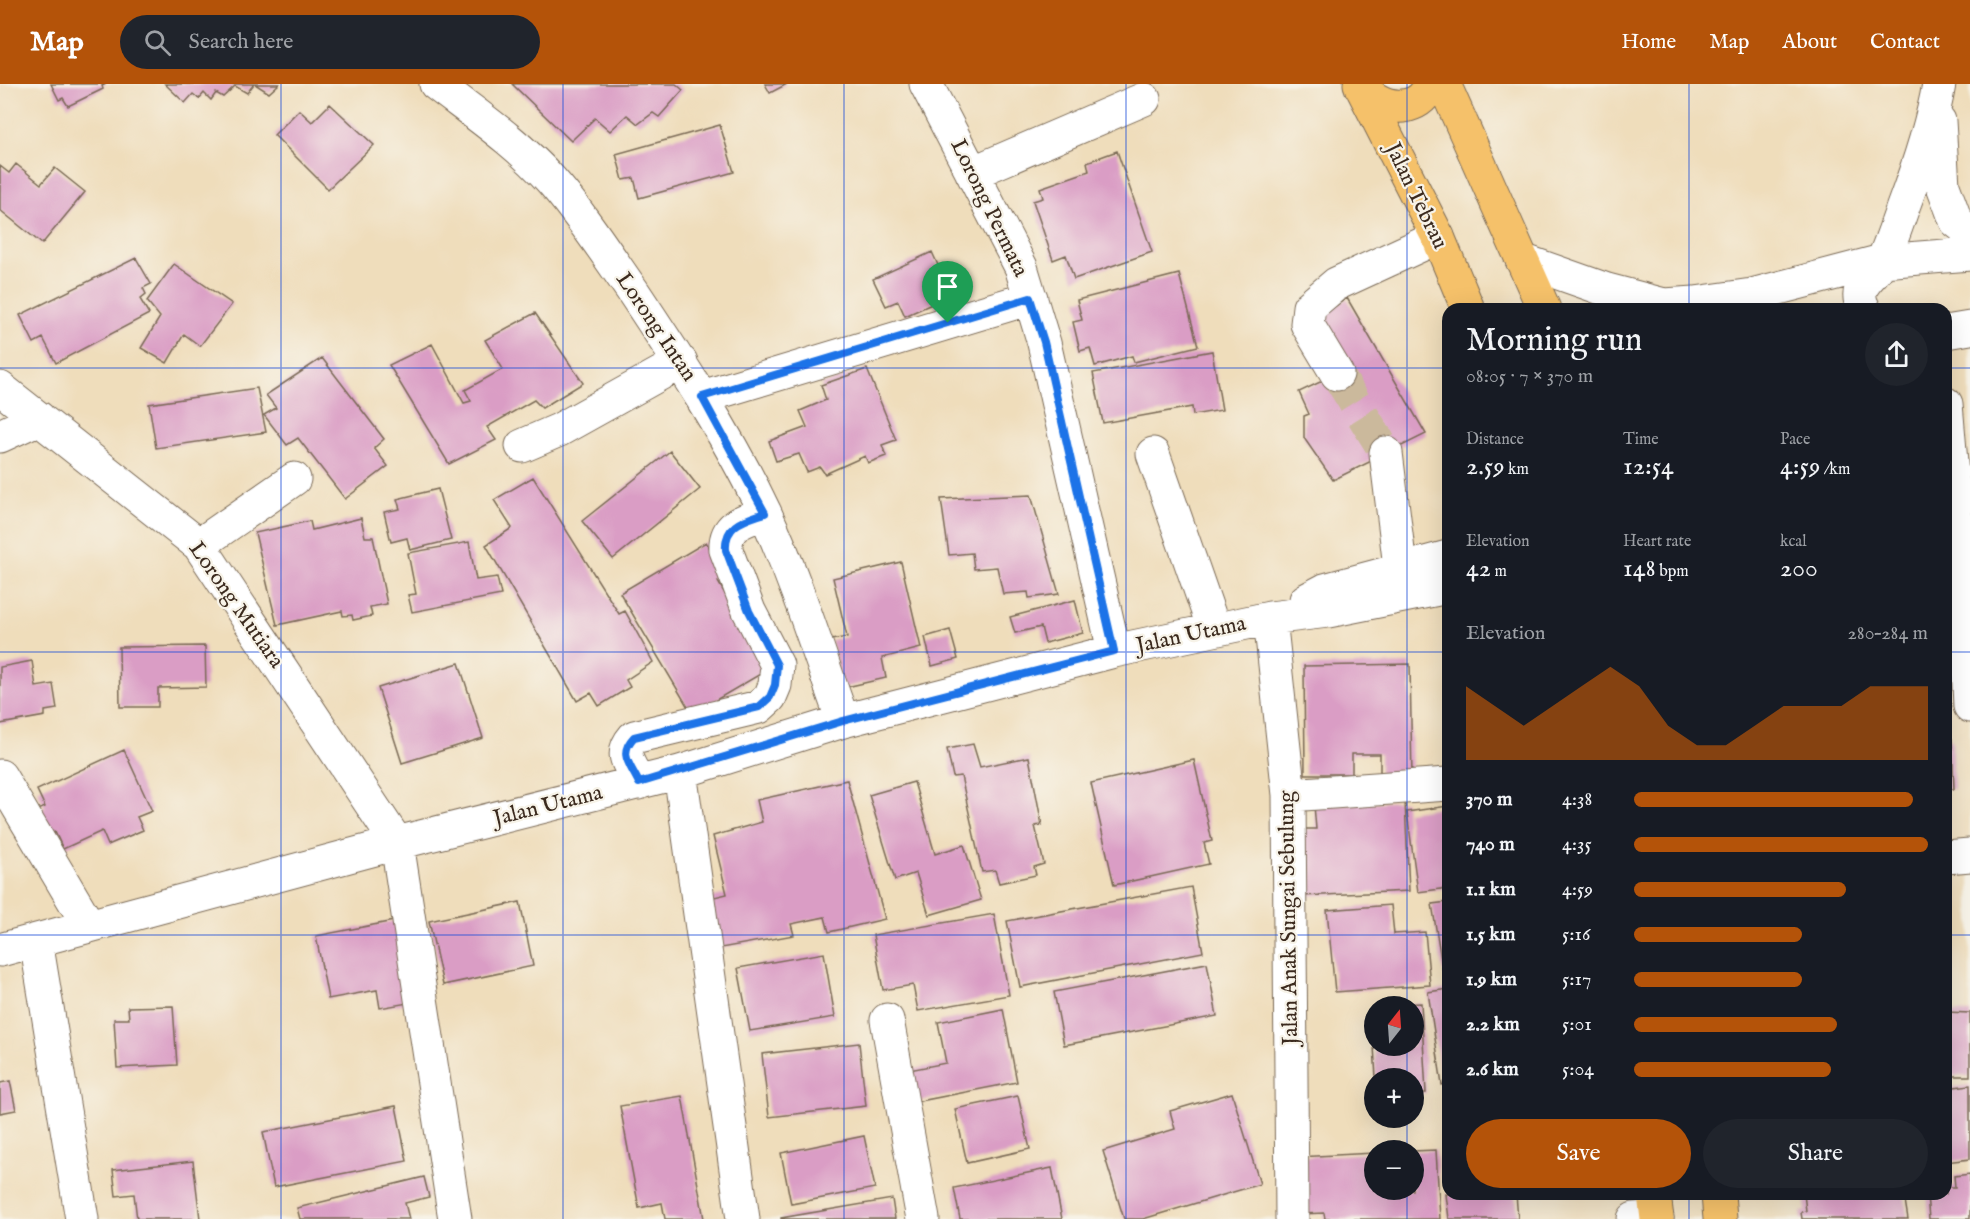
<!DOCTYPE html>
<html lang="en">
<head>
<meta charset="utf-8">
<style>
  :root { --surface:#171b24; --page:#20242c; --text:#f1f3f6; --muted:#9ea1a6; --accent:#b45309 }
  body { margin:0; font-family:"IM FELL English",serif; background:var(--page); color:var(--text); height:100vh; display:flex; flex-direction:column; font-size:22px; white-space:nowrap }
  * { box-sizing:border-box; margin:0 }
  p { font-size:20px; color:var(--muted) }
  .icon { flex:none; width:33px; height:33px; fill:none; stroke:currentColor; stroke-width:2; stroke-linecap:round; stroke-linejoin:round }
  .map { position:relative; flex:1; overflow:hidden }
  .details { position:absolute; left:1442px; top:219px; width:510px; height:897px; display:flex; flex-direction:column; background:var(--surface); border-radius:18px; box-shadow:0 6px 24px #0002 }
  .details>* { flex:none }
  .needle { width:39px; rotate:17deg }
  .buttons { position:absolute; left:1364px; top:912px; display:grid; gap:12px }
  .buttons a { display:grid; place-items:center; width:60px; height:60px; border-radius:50%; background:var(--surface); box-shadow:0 6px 24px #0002; font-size:30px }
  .pin { position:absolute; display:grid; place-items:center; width:51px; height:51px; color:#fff; margin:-62px -26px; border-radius:50% 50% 50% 0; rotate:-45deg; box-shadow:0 0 6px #0007 }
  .pin .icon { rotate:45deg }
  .round { display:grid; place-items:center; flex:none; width:63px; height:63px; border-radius:32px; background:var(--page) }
  .summary { display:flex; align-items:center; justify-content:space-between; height:102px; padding:0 24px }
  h1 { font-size:33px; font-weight:600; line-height:45px }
  .stats { display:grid; grid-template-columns:repeat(3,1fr); gap:9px; height:102px; padding:6px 24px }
  .stats div { display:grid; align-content:center }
  .stats b { font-size:26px; font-weight:600 }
  .stats small { font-size:16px; font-weight:400 }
  .stats p { font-size:16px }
  .chart { height:168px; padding:12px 24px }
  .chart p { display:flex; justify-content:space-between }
  .chart svg { width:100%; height:108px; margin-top:6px; fill:var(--accent); opacity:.7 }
  .action { display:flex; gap:12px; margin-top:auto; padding:12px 24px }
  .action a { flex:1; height:69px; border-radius:36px; background:var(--accent); color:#fff; font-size:24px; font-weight:600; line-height:69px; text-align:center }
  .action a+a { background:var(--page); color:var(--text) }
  ul { padding:0 24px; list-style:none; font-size:20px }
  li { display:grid; grid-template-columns:96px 72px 1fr; align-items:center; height:45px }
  li i { height:15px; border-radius:8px; background:var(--accent) }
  header { display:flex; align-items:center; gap:36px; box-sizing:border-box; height:84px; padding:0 30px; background:var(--accent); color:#fff }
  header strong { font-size:28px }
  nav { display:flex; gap:33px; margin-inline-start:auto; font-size:21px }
  .search { width:420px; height:54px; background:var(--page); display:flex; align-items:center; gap:15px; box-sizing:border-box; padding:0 21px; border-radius:33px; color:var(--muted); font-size:22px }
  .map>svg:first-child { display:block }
</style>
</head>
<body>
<header>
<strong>Map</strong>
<div class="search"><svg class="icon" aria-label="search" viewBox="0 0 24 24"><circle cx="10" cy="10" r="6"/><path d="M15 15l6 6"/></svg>Search here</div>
<nav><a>Home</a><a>Map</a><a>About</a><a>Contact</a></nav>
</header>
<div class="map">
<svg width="1970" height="1135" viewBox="0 0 1970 1135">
  <rect width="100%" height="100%" fill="#f7f3e8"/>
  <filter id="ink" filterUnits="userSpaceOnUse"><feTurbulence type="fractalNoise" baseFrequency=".0167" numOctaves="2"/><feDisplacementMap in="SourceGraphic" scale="12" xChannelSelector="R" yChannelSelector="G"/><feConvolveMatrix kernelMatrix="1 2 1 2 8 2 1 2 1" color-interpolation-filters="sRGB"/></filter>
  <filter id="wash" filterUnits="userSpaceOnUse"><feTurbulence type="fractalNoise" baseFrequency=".008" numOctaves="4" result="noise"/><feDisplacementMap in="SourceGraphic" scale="24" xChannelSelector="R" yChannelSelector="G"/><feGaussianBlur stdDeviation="1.35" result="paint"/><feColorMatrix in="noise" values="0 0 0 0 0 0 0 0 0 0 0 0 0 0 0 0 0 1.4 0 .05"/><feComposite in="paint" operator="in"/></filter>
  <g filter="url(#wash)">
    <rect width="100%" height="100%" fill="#efddbb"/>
    <g id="blocks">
      <!-- building -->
      <path fill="#da9dc5" d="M51,0H106L102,2L103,5L68,22L63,14L59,16Z
        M165,0H254L247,9L235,2L223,13L216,9L211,16L204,9L199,15L193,10L185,19Z
        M255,0H279L269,9Z
        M512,0H676L683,6L659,33L653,29L638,40L627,31L610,47L595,34L571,57Z
        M765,0H787L770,9Z
        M330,20L374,61L328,105L274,51L299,26L312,38Z
        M720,41L734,88L639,114L634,94L623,96L616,70Z
        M1117,67L1152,168L1074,195L1066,171L1053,176L1033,117L1043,114L1040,104L1089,87L1087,78Z
        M16,80L41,100L55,84L85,108L42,160L0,126V82L9,89Z
        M932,168L957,223L940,231L934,219L905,232L898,217L886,222L873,195Z
        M136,174L151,200L143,204L146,210L140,215L149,230L56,279L43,254L34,259L20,231Z
        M174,180L232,220L200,262L184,250L167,279L141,264L160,233L147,217Z
        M1179,190L1198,262L1134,278L1132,272L1095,282L1090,264L1080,267L1073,238L1082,236L1077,216Z
        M1347,214L1426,350L1333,396L1304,354V332L1309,330L1299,308L1337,290L1316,236Z
        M535,229L583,299L542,324L534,316L487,343L496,356L449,380L389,281L432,260L464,319L471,317L465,306L503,285L485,256Z
        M1212,267L1222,326L1193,331L1192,323L1103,339L1093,289Z
        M322,274L384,355L374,364L388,382L345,415L298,354L287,361L264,331L276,324L266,311Z
        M867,285L896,356L882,361L886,372L868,379L865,372L825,390L820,383L807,388L799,370L776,377L769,357L807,343L800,327L826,316L821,301Z
        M257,304L266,348L156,364L149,320Z
        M670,367L700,405L613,475L582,437Z
        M533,393L619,530L625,527L653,578L626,596L630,603L599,622L591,609L577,617L486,461L512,444L494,416Z
        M438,405L451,456L410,466L407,454L391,458L384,428L400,425L397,415Z
        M1031,411L1059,510L1029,514L1028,508L1003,510L997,483L974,485L972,469L949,471L941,415Z
        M361,434L365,453H373L387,520L370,523L372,532L353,536L352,531L343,532L342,527L277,541L255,449L310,437L312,446Z
        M469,458L476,496L497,493L501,511L412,528L408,511L416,510L408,469Z
        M706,458L726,492L718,498L769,585L692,630L620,509Z
        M901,478L921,564L882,574L886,594L842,604L831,556L847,553L833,494Z
        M1075,516L1083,549L1045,559L1041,543L1015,549L1010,533Z
        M950,546L958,575L932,582L925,553Z
        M205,562L206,603L158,604V623H120L119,563Z
        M32,577L36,603L53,600L57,625L45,627V632L0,640V583Z
        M459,579L483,654L402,679L378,604Z
        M1410,580L1412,696H1380V670H1352V690H1305L1304,582Z
        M1946,655H1952L1954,705H1946Z
        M973,660L980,683L1029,673L1042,741L1035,742L1044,780L1034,783L1036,791L999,799L995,786L982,788L961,692L953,693L947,665Z
        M124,666L152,727L137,733L143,746L108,761L102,747L63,765L55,748L43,753L32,729L45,723L37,706Z
        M1194,676L1212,757L1204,759L1209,780L1114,801L1091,699Z
        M847,696L885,835L829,848L825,833L791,840L794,851L721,864L710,814L727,810L713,752L762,738L757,716Z
        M914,698L935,770L964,761L981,816L929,831L916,789L895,796L869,711Z
        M1405,717L1409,807L1303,812L1299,745H1316L1314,721Z
        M1448,722V804L1418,808L1407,728Z
        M1191,803L1203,868L1020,903L1007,837Z
        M520,818L533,882L443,901L429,837Z
        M1448,818V887L1443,888L1432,820Z
        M1391,821L1394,850L1425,848L1430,901L1335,908L1327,826Z
        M994,830L1009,911L918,927L913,901L883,906L873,851Z
        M399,836L414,918L380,924L377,906L328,915L316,852Z
        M824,869L835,933L750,947L738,884Z
        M1207,879L1217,932L1064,961L1054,908Z
        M1448,905V1000L1442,1001L1428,908Z
        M1421,919L1426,1009H1413V994H1376L1374,962H1413V922H1381V921Z
        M173,922L177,981L117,984L114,935H129L128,923Z
        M1003,925L1017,998L915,1018L909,986L946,979L938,938Z
        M1946,928L1970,929V992H1946Z
        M859,959L866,1022L769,1033L762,970Z
        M10,997L16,1026L0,1029V999Z
        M1970,1001V1075L1946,1078V1004Z
        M1232,1009L1260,1100L1143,1135H1124L1103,1067L1175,1045L1170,1027Z
        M682,1012L704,1135H665L662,1119L639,1124L620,1022Z
        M1018,1012L1030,1065L967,1079L955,1025Z
        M396,1022L407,1077L274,1103L263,1048Z
        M864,1052L875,1104L791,1120L781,1069Z
        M1436,1066L1440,1135H1325L1324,1129L1301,1130L1297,1073L1374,1069V1106H1413V1067Z
        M193,1077L200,1135H137L134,1110L116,1112L113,1086Z
        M1052,1084L1062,1135H960L954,1104Z
        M1970,1090V1135H1929L1927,1110H1946V1103H1955L1954,1092Z
        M424,1093L429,1113L405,1119L409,1135H300L297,1124Z
        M1446,1110H1516L1518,1135H1449Z
        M1804,1110H1904L1908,1135H1802L1801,1128L1806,1127Z
        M892,1115L895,1135H781V1134Z"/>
    </g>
  </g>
  <g filter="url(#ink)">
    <use href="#blocks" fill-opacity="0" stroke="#7a6955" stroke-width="1.5"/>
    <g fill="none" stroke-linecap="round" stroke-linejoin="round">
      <!-- minor-tunnel -->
      <path stroke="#cbb99c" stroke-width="33" stroke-dasharray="33 16" stroke-linecap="butt" d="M1337,290L1386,369"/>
      <!-- minor casing -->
      <g stroke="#7a6955" stroke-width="35">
        <path id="minor" d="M436,0C475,30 518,59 551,96C581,130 606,169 632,206C680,278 728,351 765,429C796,496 818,568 843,637
          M926,0L1021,183L1044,259L1114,567
          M1939,37L1943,102L1956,137L1970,148
          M972,89L1144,15
          M1522,176L1607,206L1664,221L1695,219L1752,211L1882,177L1970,170
          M1864,225C1850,201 1875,193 1884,174C1891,158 1897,140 1903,123C1918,83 1932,42 1939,0
          M1946,248L1970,244
          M1337,290L1307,240L1309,223L1336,200L1438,153
          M0,304L199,461L397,759L455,1135
          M702,313L1031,214
          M1946,320L1968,579L1970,622
          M0,352L39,334
          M522,362L559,346L681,278
          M1386,369L1403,507
          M1153,370L1214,545
          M199,461L294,395
          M1306,516L1325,506L1448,473
          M1270,534L1289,711L1292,1135
          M680,688L743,1135
          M0,692L89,842
          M639,699C630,680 618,671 634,653L759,623L770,613L775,601L777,581L749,527L726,466C724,440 745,436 765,429
          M1289,711L1448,700
          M1946,773L1970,771
          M36,857L82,1135
          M0,866L397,759L680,688L843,637L1114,567L1270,534L1328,527L1448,503
          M887,936L923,1135
          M1634,1135L1657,1134"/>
      </g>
      <!-- highway casing -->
      <g stroke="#7a6955" stroke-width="35">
        <path id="highway" d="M1360,0L1438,153L1468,225
          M1444,0L1544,225
          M1361,3C1366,7 1371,13 1377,16C1396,27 1423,24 1430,0
          M1654,1110L1657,1135
          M1718,1110L1720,1135"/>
      </g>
      <!-- minor -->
      <use href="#minor" stroke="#fff" stroke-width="33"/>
      <!-- highway -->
      <use href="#highway" stroke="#f5c16b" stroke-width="33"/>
    </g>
  </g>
  <g fill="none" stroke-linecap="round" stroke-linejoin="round" filter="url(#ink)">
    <!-- route casing -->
    <g stroke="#fff" stroke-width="12">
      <path id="route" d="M1030,214L1044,258L1114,567L843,637L639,699C630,680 618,670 634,653L759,623L770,613L775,601L777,581L749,527L726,466C724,440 745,436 765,429L702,313Z"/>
    </g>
    <!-- route -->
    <use href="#route" stroke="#1a73e8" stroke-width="8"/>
  </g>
  <!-- grid -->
  <path fill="none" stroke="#1d4ed8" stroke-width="1.5" stroke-opacity="0.55" d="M281,0V1135M563,0V1135M844,0V1135M1126,0V1135M1407,0V922M1689,0V225M0,284H1448M1946,284H1970M0,568H1448M1946,568H1970M0,851H1448M1946,851H1970M1407,962V994M1407,1034V1066M1407,1106V1135M1689,1110V1135"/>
  <g text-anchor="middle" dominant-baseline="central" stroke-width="4.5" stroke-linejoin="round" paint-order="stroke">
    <!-- street labels -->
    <g font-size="22" fill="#3b2a1e" stroke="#f7f3e8">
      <text transform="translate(1416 112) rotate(64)">Jalan Tebrau</text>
      <text transform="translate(989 124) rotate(64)">Lorong Permata</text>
      <text transform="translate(656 243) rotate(56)">Lorong Intan</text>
      <text transform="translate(236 521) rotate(55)">Lorong Mutiara</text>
      <text transform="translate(1191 551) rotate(-12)">Jalan Utama</text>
      <text transform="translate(548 722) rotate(-14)">Jalan Utama</text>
      <text transform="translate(1289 834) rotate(-91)">Jalan Anak Sungai Sebulung</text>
    </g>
  </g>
</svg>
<div class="buttons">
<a><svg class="needle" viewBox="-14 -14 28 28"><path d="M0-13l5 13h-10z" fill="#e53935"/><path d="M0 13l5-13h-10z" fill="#9ea1a6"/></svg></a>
<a>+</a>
<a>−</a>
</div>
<div class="pin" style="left:948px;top:239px;background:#1e9e55"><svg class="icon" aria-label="arrive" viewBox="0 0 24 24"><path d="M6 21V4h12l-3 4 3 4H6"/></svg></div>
<section class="details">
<div class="summary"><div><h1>Morning run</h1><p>08:05 · 7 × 370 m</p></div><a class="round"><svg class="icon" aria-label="share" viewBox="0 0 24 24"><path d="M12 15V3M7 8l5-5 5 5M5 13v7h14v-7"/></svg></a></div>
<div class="stats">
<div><p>Distance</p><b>2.59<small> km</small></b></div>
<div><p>Time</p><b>12:54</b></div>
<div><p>Pace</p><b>4:59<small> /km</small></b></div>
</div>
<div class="stats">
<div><p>Elevation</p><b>42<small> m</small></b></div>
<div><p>Heart rate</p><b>148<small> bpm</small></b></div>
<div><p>kcal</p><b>200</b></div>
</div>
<div class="chart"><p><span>Elevation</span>280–284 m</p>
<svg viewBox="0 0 160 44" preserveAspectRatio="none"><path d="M0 44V14L10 22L20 30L30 22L40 14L50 6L60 14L70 30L80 38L90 38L100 30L110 22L120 22L130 22L140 14L150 14L160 14V44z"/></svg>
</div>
<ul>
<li><b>370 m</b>4:38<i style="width:95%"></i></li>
<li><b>740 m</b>4:35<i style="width:100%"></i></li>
<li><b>1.1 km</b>4:59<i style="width:72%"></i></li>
<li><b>1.5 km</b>5:16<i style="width:57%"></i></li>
<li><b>1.9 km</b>5:17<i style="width:57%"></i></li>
<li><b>2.2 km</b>5:01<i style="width:69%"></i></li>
<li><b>2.6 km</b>5:04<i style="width:67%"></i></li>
</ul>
<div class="action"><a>Save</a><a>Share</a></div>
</section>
</div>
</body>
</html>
